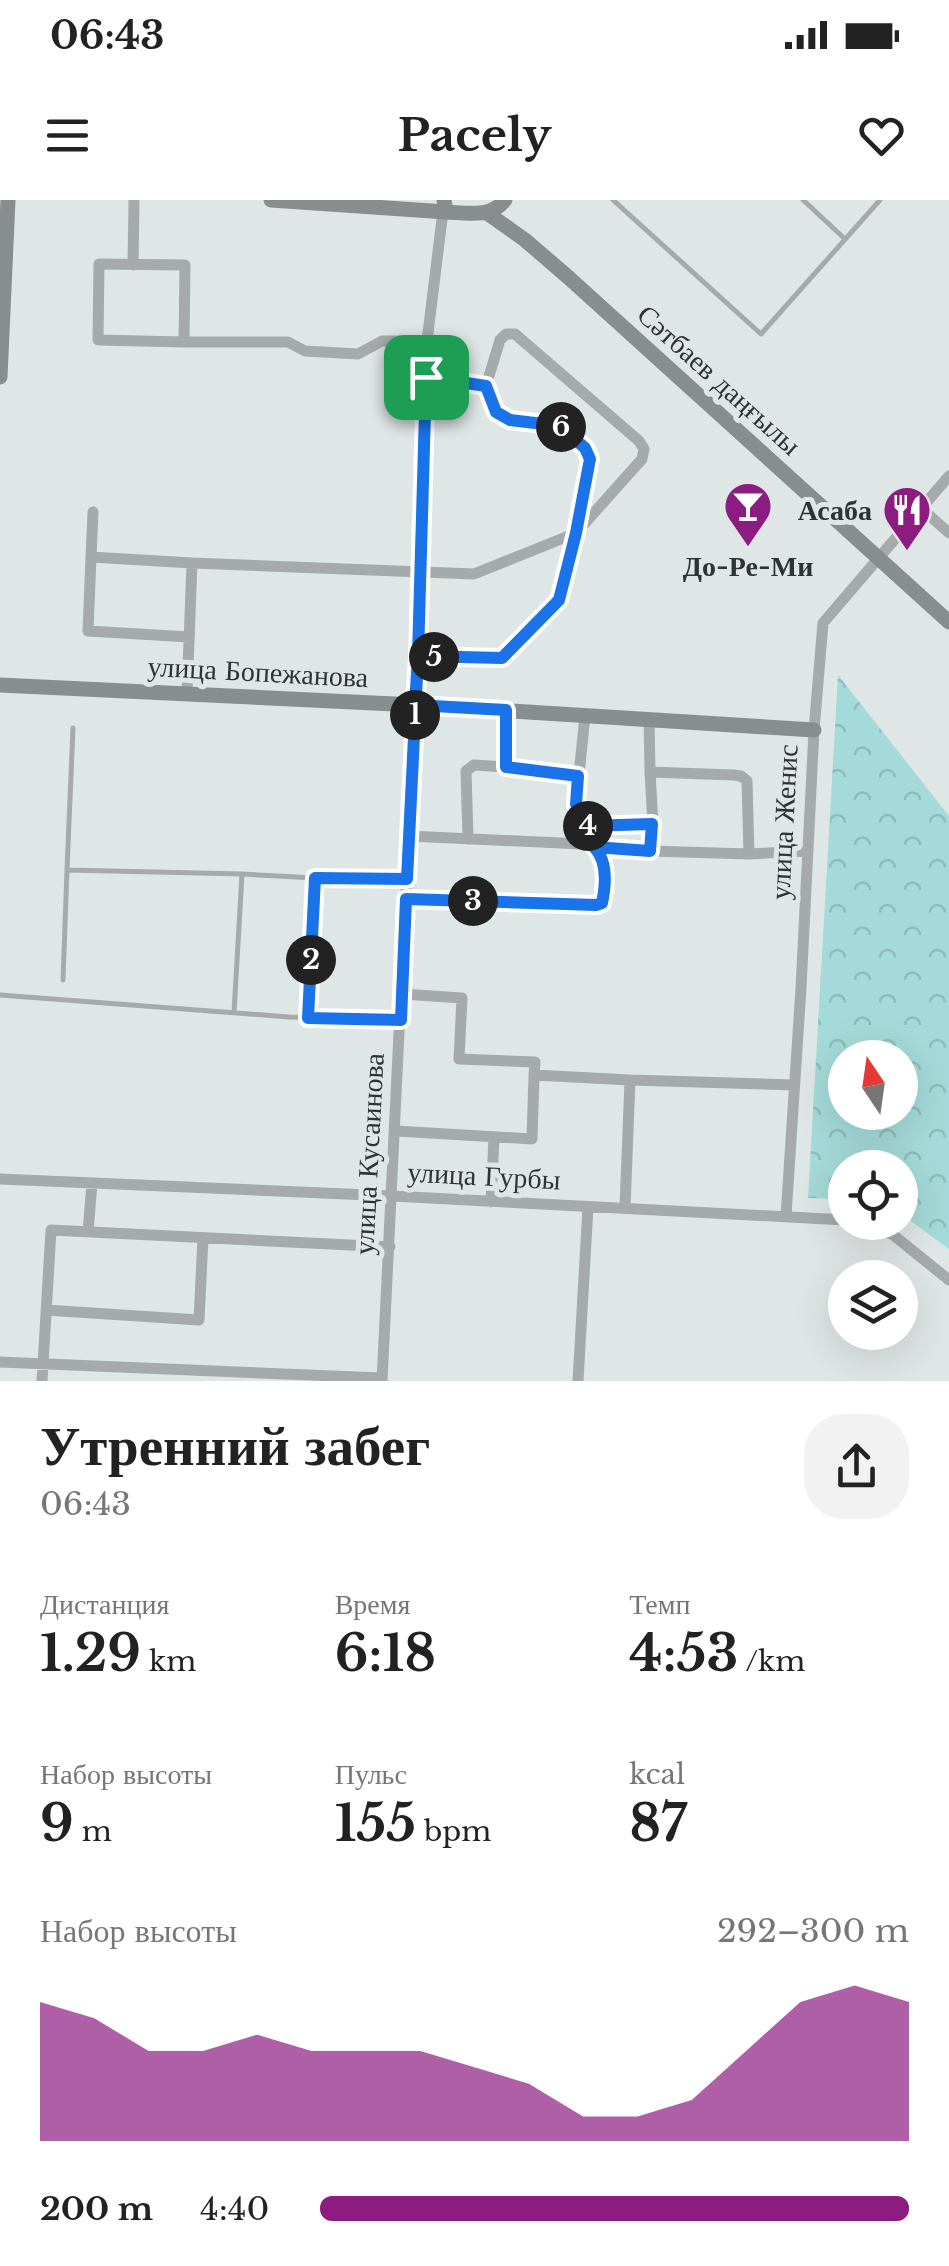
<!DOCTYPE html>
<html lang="ru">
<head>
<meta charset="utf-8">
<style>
  :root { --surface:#fff; --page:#f2f2f2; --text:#222; --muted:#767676; --accent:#8c1c80 }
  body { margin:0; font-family:"Libre Baskerville",serif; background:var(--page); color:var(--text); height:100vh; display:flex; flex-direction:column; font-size:38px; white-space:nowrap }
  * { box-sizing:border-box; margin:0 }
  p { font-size:32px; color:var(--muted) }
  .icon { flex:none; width:55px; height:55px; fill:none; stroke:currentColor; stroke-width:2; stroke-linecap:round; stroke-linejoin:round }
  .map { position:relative; height:1181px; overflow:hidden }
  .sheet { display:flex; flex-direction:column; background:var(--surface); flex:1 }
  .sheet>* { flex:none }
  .needle { width:65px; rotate:347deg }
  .fabs { position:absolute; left:828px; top:840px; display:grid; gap:20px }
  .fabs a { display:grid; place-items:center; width:90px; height:90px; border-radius:50%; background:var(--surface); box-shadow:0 10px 40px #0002; font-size:50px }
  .pin { position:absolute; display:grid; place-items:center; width:85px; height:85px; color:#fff; margin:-42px; border-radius:20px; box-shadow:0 5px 15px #0006 }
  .km { position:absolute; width:50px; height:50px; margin:-25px; border-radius:50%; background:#222; color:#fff; font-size:28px; line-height:50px; text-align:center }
  .round { display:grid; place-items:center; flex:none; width:105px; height:105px; border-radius:40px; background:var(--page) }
  .headline { display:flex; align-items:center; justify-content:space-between; height:170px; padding:0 40px }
  h1 { font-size:55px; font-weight:700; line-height:75px }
  .metrics { display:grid; grid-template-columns:repeat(3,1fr); gap:15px; height:170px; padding:10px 40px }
  .metrics div { display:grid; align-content:center }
  .metrics b { font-size:50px; font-weight:700 }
  .metrics small { font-size:28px; font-weight:400 }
  .metrics p { font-size:28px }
  .chart { height:280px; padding:20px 40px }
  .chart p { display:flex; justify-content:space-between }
  .chart svg { width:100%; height:180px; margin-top:10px; fill:var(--accent); opacity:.7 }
  ul { padding:0 40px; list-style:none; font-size:32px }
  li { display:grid; grid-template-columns:160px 120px 1fr; align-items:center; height:75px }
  li i { height:25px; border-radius:12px; background:var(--accent) }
  .status { display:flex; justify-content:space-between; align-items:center; height:70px; padding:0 50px; background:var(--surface); direction:ltr }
  .status svg { height:28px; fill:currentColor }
  header { display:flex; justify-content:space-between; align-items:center; height:130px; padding:0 40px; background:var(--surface); font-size:45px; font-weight:700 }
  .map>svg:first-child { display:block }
</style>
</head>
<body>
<div class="status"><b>06:43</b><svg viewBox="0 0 49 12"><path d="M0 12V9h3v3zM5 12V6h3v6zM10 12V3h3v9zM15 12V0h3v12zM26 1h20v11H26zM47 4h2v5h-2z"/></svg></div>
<header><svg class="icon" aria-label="menu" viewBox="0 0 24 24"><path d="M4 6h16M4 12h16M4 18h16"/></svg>Pacely<svg class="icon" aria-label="heart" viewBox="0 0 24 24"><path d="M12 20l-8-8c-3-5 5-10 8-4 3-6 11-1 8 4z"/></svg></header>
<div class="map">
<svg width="949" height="1181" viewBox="0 0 949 1181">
  <defs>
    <pattern id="park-crowns" width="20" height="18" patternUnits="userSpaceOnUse" patternTransform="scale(2.5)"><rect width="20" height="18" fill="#a4dad9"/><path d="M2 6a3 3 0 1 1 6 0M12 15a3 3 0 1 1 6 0" fill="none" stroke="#8ebcbb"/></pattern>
  </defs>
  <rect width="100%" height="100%" fill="#dfe7e6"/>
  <!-- park -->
  <path fill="url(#park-crowns)" fill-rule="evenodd" d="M838,475L949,616V1049L900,1013V968H845V999L808,998ZM845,858H900V912H845Z"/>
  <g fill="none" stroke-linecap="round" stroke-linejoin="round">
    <!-- lane -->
    <path stroke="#a7aaaa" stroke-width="5" d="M613,0L761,134L880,0
      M803,0L845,39
      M73,528L67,670L242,674
      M63,780L67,670
      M0,795L289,817L398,820
      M234,813L242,674L315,678L405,679
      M308,818L315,678"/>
    <!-- street -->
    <path stroke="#a7aaaa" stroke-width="11" d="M99,64L185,65L184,142L98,140Z
      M133,65L134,0
      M184,142H288L305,151L358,154L382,141H427
      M921,308L949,333
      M93,312L91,357L192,363
      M91,357L88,431L189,437
      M417,456L502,458L559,400L576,333L642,259L644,249L639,241L515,134H506L500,140L486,186L426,177
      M187,494L192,363L474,374L576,333L589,259C569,205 514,236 494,209C489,202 488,193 486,186
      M506,510V567
      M585,516L576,604L586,626L653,624
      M649,519L650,572L733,575L741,576L747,581L749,654L808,651
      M468,639L466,571L474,565L506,567L578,576
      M594,647L650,651L653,624L650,572
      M650,651L749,654
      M406,699L596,705L602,703C607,680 609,650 582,644L409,636
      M402,794L462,798L459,859L535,862L534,875L630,880
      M396,931L532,939L534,875
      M0,979L392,996L845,1020
      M491,1002L494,937
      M625,1008L630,880L794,885
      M786,1016L801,788L814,530L823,423L949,276
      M860,1022L892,1034L949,1080
      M88,1032L92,983
      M46,1110L199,1120L203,1038
      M0,1162L382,1178
      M42,1181L51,1030L390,1047
      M382,1181L415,505L427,141L442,19L446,12
      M578,1181L588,1007"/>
    <!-- secondary -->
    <path stroke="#888d8d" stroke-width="15" d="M271,0L446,12
      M444,0L446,12C468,13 491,18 505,0
      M487,13L525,40L568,77L949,422
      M0,177L8,0
      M0,485L415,505L814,530"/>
  </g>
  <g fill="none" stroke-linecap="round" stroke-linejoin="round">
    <!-- route casing -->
    <g stroke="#fff" stroke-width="20">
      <path id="route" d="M426,177L418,456L407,679L315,678L308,818L401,820L406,699L596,705L602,703C606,684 608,661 594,647L650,651L652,624L586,626L576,604L578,576L506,567V510L415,505L418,456L502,458L559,400L576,333L590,259L585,248L560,226L510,220L496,212L486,186L426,177"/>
    </g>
    <!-- route -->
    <use href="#route" stroke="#1a73e8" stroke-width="12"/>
  </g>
  <!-- icons -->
  <defs>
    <g id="bar-pin" transform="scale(2.5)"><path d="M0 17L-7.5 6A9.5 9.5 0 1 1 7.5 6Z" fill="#8c1c80" stroke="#dfe7e6"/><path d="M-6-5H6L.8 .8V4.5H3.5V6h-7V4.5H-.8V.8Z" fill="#fff"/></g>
    <g id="restaurant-pin" transform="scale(2.5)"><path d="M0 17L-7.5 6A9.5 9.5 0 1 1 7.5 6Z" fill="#8c1c80" stroke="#dfe7e6"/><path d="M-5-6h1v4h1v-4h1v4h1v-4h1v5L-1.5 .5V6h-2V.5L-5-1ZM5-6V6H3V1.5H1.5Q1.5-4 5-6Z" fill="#fff"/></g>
  </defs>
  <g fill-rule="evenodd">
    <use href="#bar-pin" x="748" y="306"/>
    <use href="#restaurant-pin" x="907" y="310"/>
  </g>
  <g text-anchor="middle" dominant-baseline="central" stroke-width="10" stroke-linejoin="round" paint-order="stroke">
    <!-- street labels -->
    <g font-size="28" fill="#303333" stroke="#dfe7e6">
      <text transform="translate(719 180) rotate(42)">Сәтбаев даңғылы</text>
      <text transform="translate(258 472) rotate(3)">улица Бопежанова</text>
      <text transform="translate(784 622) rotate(-87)">улица Женис</text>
      <text transform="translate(369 954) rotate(-87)">улица Кусаинова</text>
      <text transform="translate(484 976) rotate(3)">улица Гурбы</text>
    </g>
    <!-- poi labels -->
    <g font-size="28" font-weight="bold" fill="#303333" stroke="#dfe7e6" text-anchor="end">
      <text x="872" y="310">Асаба</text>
      <text x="748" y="366" text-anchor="middle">До-Ре-Ми</text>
    </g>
  </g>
</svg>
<div class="fabs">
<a><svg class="needle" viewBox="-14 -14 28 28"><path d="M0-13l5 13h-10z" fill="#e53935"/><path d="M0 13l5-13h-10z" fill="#767676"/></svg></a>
<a><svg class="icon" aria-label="locate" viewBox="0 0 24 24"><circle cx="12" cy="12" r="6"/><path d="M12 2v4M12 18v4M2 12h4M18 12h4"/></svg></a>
<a><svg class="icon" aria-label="layers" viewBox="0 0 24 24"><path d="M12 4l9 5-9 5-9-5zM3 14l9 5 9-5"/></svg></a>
</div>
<div class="pin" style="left:426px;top:177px;background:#1e9e55"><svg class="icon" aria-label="arrive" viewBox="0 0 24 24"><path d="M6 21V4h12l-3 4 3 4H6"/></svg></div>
<b class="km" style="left:415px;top:515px">1</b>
<b class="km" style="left:311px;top:760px">2</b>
<b class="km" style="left:473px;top:701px">3</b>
<b class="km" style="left:588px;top:626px">4</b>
<b class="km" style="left:434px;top:457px">5</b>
<b class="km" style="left:561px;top:227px">6</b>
</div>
<section class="sheet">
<div class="headline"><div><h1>Утренний забег</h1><p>06:43</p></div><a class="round"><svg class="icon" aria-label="share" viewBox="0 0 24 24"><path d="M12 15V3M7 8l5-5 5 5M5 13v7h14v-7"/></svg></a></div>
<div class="metrics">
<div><p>Дистанция</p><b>1.29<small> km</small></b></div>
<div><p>Время</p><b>6:18</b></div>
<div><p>Темп</p><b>4:53<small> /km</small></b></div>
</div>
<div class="metrics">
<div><p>Набор высоты</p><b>9<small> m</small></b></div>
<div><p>Пульс</p><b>155<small> bpm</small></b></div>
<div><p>kcal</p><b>87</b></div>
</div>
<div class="chart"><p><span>Набор высоты</span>292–300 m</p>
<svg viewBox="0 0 160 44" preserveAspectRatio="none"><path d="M0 44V10L10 14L20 22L30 22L40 18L50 22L60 22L70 22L80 26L90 30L100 38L110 38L120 34L130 22L140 10L150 6L160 10V44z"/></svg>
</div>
<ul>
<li><b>200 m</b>4:40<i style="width:100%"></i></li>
</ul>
</section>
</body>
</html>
